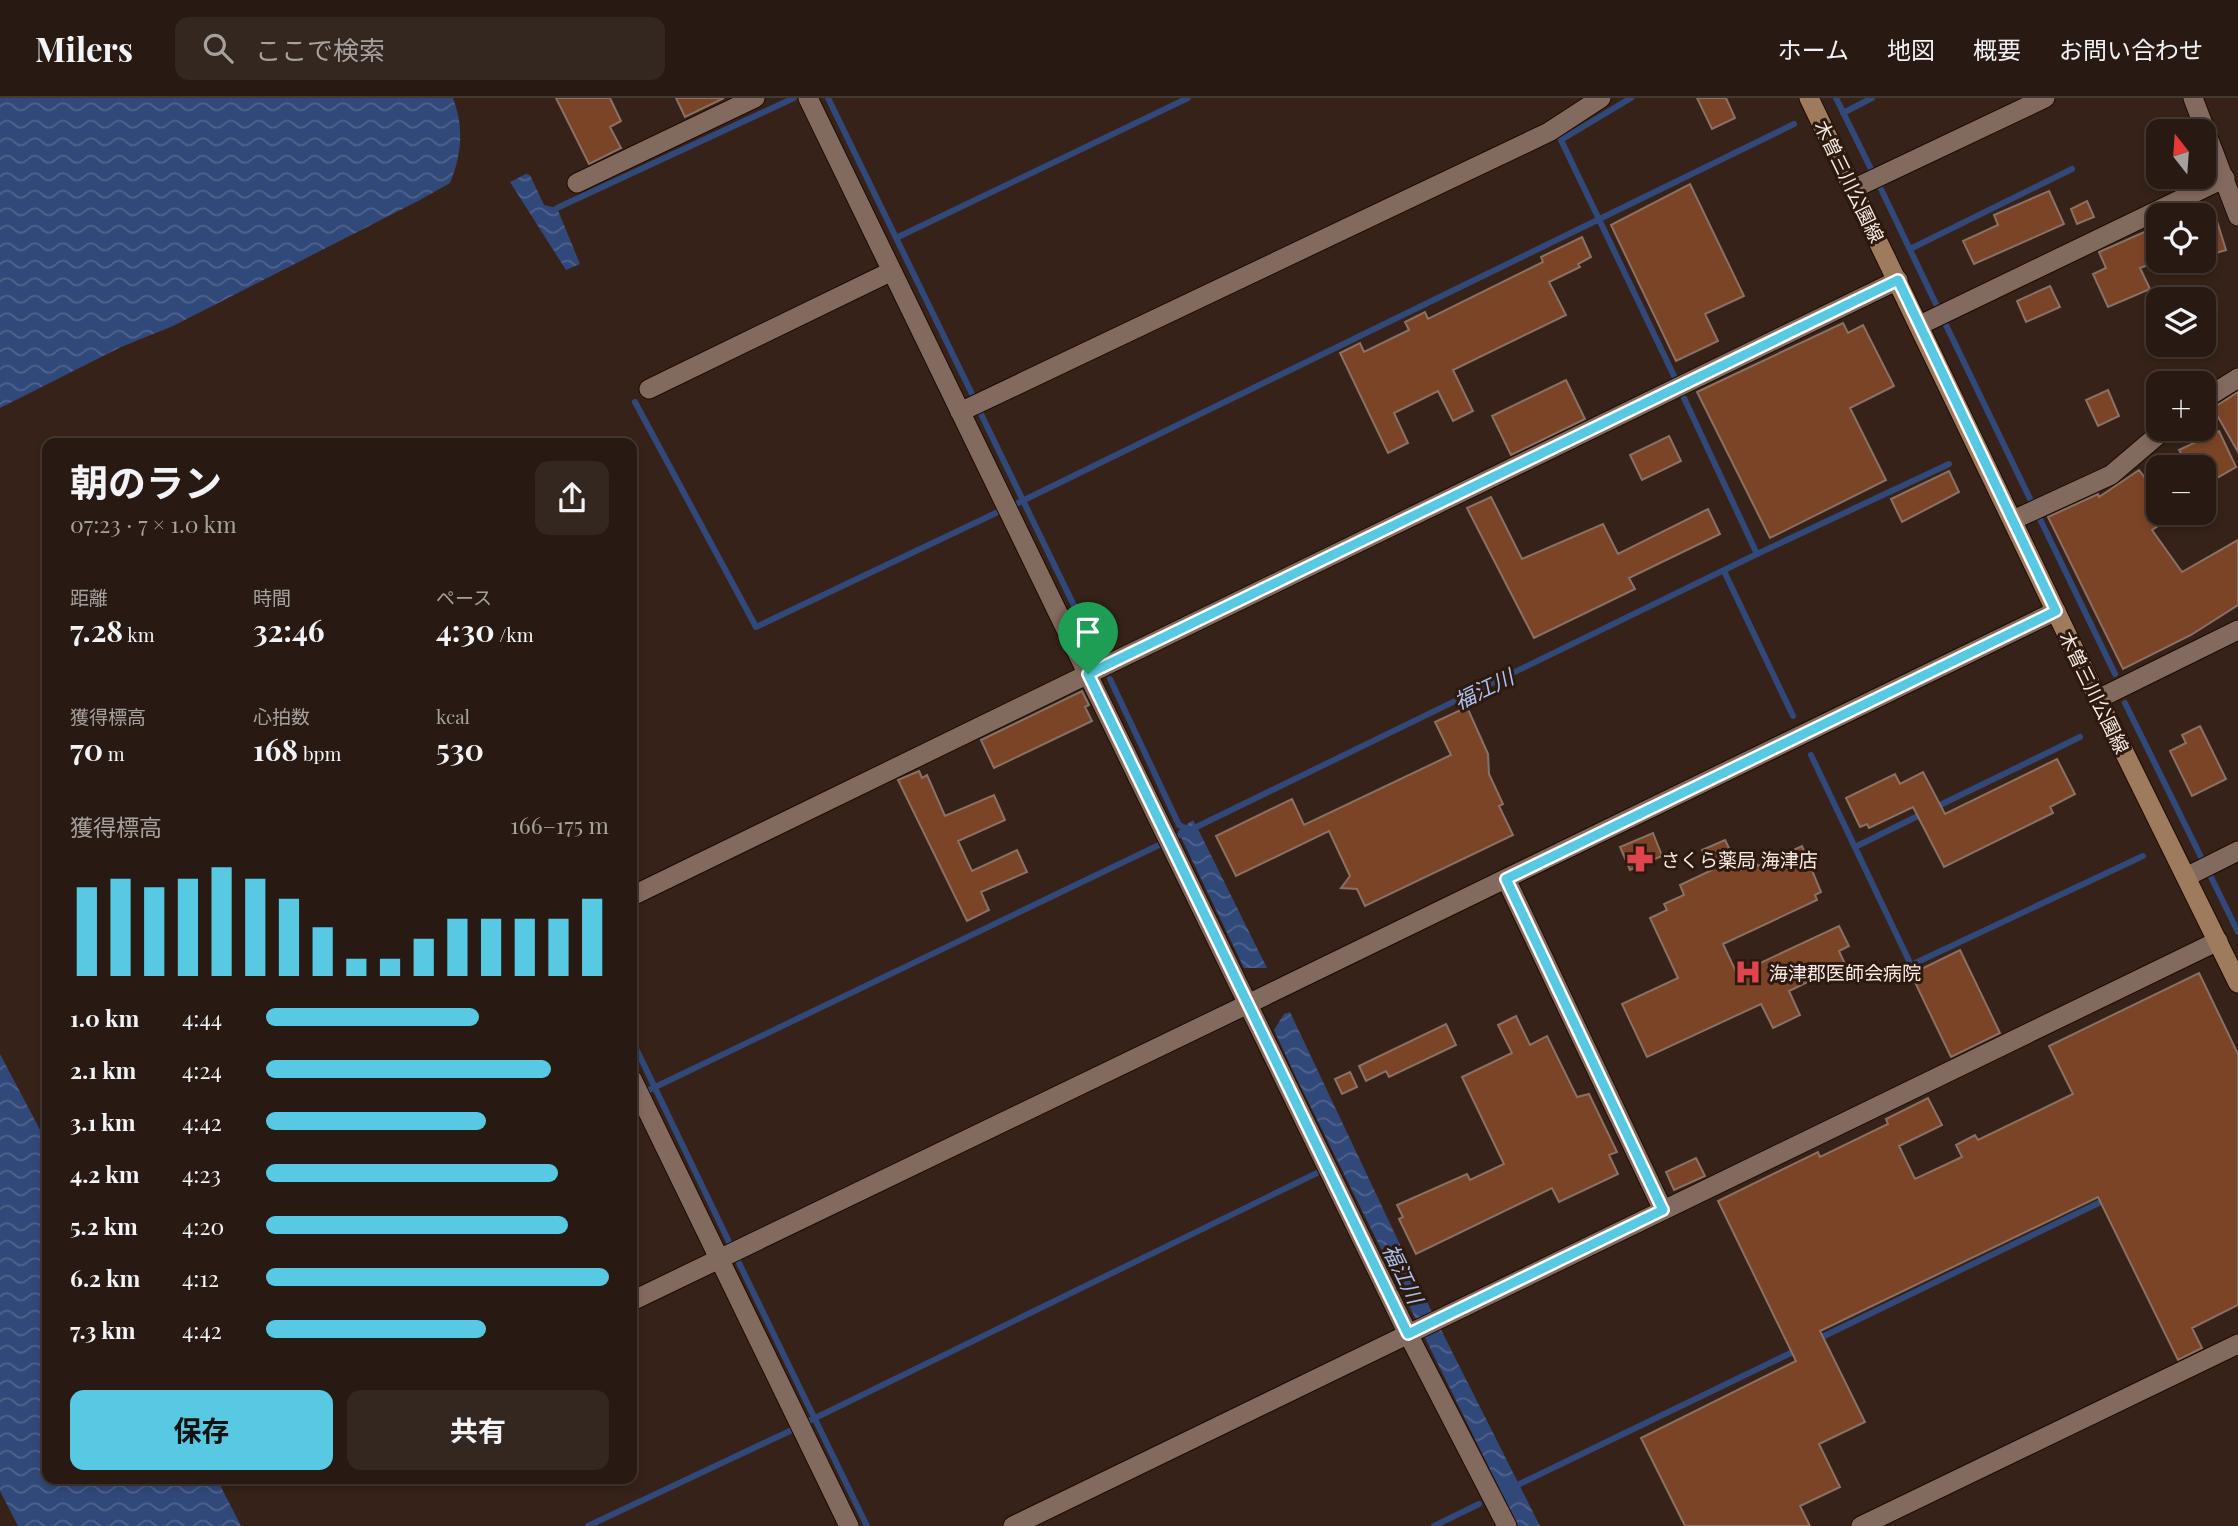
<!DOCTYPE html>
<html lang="ja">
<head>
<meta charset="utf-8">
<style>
  :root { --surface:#281a12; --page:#342720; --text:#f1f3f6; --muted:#a5a19f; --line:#443832; --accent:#57c9e2 }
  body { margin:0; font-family:"Playfair Display","Noto Sans JP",serif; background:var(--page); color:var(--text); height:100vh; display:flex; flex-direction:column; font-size:26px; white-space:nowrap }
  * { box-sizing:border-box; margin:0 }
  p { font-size:23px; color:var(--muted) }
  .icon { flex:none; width:38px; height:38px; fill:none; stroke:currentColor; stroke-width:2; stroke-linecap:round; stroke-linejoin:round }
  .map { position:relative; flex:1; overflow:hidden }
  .side { position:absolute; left:42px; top:340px; width:595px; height:1046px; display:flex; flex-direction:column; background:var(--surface); border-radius:14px; box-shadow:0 4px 10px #0003,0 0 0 2px var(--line) }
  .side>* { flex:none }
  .needle { width:46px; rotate:343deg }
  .tools { position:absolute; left:2146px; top:21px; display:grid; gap:14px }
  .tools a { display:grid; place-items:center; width:70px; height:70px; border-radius:14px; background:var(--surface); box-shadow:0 4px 10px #0003,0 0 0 2px var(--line); font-size:35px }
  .pin { position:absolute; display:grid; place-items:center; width:60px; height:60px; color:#fff; margin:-72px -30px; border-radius:50% 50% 50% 0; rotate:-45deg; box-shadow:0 0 7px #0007 }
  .pin .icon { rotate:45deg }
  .round { display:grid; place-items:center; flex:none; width:74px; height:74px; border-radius:14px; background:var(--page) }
  .summary { display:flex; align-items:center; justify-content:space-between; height:119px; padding:0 28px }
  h1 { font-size:38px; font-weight:700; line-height:52px }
  .stats { display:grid; grid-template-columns:repeat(3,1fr); gap:10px; height:119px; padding:7px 28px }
  .stats div { display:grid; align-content:center }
  .stats b { font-size:30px; font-weight:700 }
  .stats small { font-size:19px; font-weight:400 }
  .stats p { font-size:19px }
  .chart { height:196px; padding:14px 28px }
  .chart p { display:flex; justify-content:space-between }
  .chart svg { width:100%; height:126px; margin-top:7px; stroke:var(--accent); stroke-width:6 }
  .action { display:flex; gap:14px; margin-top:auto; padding:14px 28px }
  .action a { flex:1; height:80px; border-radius:14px; background:var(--accent); color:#111; font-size:28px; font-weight:700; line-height:80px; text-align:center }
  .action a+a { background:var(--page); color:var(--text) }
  ul { padding:0 28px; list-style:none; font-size:23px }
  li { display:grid; grid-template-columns:112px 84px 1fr; align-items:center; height:52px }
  li i { height:18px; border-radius:9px; background:var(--accent) }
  header { display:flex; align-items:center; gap:42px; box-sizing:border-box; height:98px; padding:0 35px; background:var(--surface); border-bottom:2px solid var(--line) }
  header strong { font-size:33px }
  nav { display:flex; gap:38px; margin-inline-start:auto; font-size:24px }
  .search { width:490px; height:63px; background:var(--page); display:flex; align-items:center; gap:18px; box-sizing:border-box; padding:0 24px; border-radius:14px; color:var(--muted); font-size:26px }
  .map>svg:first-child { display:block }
</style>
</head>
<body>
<header>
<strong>Milers</strong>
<div class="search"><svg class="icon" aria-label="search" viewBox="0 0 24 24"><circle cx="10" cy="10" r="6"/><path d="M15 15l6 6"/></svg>ここで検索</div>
<nav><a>ホーム</a><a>地図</a><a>概要</a><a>お問い合わせ</a></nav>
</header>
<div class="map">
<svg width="2238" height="1428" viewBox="0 0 2238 1428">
  <defs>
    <pattern id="water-waves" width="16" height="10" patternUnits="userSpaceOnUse" patternTransform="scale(1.75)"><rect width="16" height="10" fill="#31497a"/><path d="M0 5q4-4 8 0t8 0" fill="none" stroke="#50638d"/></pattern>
  </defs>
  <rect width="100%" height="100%" fill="#362218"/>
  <!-- water -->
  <path fill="url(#water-waves)" d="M0,0H453C464,29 462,56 450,85L420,102L173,228L121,249L0,310Z
    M526,76L530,77L544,107L557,110L580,166L566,172L510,84Z
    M1193,722L1197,729L1267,870H1244L1178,733Z
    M1290,914L1430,1210L1540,1428H1518L1294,975L1274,932L1284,916Z
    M0,956L47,1045V1381H217L241,1428H18L0,1393Z"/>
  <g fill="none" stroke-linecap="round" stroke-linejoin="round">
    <!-- stream -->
    <path stroke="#31497a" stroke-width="6" d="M828,0L973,298
      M1631,0L1561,42L1675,280
      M1836,0L1871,71
      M1843,15L1872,0
      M1880,89L1936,206
      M557,110L794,0
      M896,140L1188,0
      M1910,151L2072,71
      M1945,225L2032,405
      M635,304L756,529L998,414
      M980,314L1099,559
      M1018,405L1794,26
      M2040,421L2115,576
      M1757,456L1949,366
      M1724,473L1793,618
      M1110,581L1179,727L1189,732
      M2125,605L2202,761
      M1811,657L1911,867L2143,758
      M1934,710L2080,639
      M1180,737L1757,456L1684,300
      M1855,749L1924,715
      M2211,779L2238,834
      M632,942L730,1146
      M649,992L1159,747
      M738,1163L867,1428
      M1818,1241L2107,1101
      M809,1323L1317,1075
      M1501,1395L1799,1251
      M588,1428L792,1332
      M1434,1428L1479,1406"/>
  </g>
  <!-- building -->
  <path fill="#7c4426" stroke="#8a7165" stroke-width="2" d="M556,0H610L621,23L610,29L621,50L589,66Z
    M676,0H724L685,19Z
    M1697,0H1726L1735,20L1712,31Z
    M1690,86L1744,198L1705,216L1718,243L1676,263L1611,127Z
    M2049,93L2064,126L1974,166L1963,143L1998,127L1994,117Z
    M2087,103L2094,119L2077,126L2071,111Z
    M2217,123L2226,152L2206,158L2203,127Z
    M2158,128V163L2140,170L2150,191L2108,209L2093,176L2106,170L2099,154Z
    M1582,139L1591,159L1578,166L1580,169L1549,184L1566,217L1453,272L1473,313L1453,323L1438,293L1394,315L1408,345L1388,355L1340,255L1360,245L1364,254L1409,232L1405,224L1425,214L1428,221L1543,164L1541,159Z
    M2050,188L2060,209L2026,224L2017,203Z
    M1843,225L1848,235L1863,227L1894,288L1850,310L1886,382L1770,440L1697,294Z
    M1566,282L1585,321L1511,357L1492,318Z
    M2108,292L2119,318L2098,328L2086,302Z
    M2238,294V354L2213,310Z
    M2219,333L2236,369L2203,388V369H2167L2183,358L2179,352Z
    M1669,338L1681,363L1642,382L1630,357Z
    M2139,372L2146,381L2151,378L2158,388V415H2178L2152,432L2182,474L2238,442V507L2191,537L2123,571L2048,419L2098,396L2099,399Z
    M1949,373L1959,394L1902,424L1891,401Z
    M1491,399L1522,461L1603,426L1618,456L1708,411L1720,436L1629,480L1635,491L1534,540L1467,410Z
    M1082,593L1089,607L1085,609L1092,623L994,670L981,642Z
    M1467,609L1488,656L1489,676L1503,706L1499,708L1513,737L1365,808L1357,791L1341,790L1350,778L1329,733L1236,778L1216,738L1292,701L1304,727L1451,657L1435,624Z
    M2200,628L2226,681L2192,698L2170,653L2186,645L2182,637Z
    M2057,661L2075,696L2050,709L2053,715L1944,769L1913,709L1869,730L1867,726L1860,729L1846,700L1895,676L1900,686L1923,674L1945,716Z
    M919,673L922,680L927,677L945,718L994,697L1005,722L958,743L972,773L1017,752L1027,774L981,794L989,812L967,823L898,682Z
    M1653,735L1662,758L1630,772L1620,749Z
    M1725,742L1740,772L1756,765L1758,768L1802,748L1821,794L1815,797L1817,802L1723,846L1737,876L1839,828L1849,848L1839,853L1845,866L1789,893L1800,917L1773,930L1761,906L1647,959L1622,906L1678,880L1650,820L1667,812L1664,806L1684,797L1680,787L1712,772L1702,752Z
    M1960,852L2000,935L1951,959L1911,876Z
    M2199,875L2238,956V1207L2192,1230L2202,1250L2178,1262L2098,1099L1820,1233L1865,1324L1819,1346L1840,1389L1800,1408L1810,1428H1685L1641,1340L1796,1263L1718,1103L1818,1054L1820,1059L1888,1026L1886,1021L1928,1000L1942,1027L1899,1048L1915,1081L1962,1059L1956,1047L1975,1037L1978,1042L2073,996L2049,948Z
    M1516,918L1530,947L1547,938L1577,999L1589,996L1617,1054L1609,1057L1618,1076L1559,1104L1552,1090L1416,1156L1399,1121L1403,1119L1397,1107L1467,1076L1470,1082L1504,1066L1462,979L1512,955L1498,927Z
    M1446,926L1456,947L1389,979L1386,973L1366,983L1359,968Z
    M1350,974L1357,989L1342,996L1335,981Z
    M1696,1060L1705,1078L1674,1092L1666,1074Z"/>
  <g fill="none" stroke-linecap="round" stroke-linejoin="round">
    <!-- minor casing -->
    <g stroke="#1d0b03" stroke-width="21">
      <path id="minor" d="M808,0L1408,1236L1507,1428
        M2193,0L2238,118
        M577,85L755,0
        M1855,90L2045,0
        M1920,227L2225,80
        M649,291L892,173
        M2203,302L2238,280
        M960,314L1549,34L1601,0
        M2013,422L2111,377L2165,331
        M2098,601L2238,532
        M2186,779L2238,753
        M1506,781L1663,1112
        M632,798L1898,182
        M632,981L849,1428
        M632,1203L1248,906
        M1013,1428L2218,843
        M1861,1428L2238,1246"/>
    </g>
    <!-- tertiary casing -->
    <g stroke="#1d0b03" stroke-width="21">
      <path id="tertiary" d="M1248,906L2056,513"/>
    </g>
    <!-- secondary casing -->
    <g stroke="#1d0b03" stroke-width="21">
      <path id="secondary" d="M1809,0L2098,601L2238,885"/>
    </g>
    <!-- minor -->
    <use href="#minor" stroke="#836a5f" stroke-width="19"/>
    <!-- tertiary -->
    <use href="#tertiary" stroke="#836a5f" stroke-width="19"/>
    <!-- secondary -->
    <use href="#secondary" stroke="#9f7b5e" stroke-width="19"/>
  </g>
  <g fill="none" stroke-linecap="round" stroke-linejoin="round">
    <!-- route casing -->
    <g stroke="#fff" stroke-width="14">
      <path id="route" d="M1898,182L2056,513L1506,781L1663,1112L1408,1236L1088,576Z"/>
    </g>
    <!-- route -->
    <use href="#route" stroke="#57c9e2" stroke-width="9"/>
  </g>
  <!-- icons -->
  <defs>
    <g id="pharmacy-bare" transform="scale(2.1)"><path d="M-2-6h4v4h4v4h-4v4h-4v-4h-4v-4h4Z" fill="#e0444e" stroke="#2c190f" stroke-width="2.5" paint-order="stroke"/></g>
    <g id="hospital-bare" transform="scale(2.1)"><path d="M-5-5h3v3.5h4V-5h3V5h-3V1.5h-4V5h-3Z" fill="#e0444e" stroke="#2c190f" stroke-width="2.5" paint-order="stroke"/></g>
  </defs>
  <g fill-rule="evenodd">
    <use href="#pharmacy-bare" x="1640" y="761"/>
    <use href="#hospital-bare" x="1748" y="874"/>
  </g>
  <g text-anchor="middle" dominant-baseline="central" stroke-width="6" stroke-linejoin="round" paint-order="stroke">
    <!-- street labels -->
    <g font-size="19" fill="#f9ebe4" stroke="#2c190f">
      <text transform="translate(1850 83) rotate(64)">木曽三川公園線</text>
      <text transform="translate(2095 594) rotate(64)">木曽三川公園線</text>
    </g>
    <!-- poi labels -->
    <g font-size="19" fill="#f9ebe4" stroke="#2c190f" text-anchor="start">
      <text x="1661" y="761">さくら薬局 海津店</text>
      <text x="1769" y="874">海津郡医師会病院</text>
    </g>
    <!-- water labels -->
    <g font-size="21" font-style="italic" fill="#abc2f1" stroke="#2c190f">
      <text transform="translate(1483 590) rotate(-26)">福江川</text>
      <text transform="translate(1404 1175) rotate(64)">福江川</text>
    </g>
  </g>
</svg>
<div class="tools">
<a><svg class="needle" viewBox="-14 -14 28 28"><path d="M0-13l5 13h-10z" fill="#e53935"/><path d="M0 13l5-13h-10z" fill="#a5a19f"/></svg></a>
<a><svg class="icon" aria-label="locate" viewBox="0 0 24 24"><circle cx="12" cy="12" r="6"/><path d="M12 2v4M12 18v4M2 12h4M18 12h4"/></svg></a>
<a><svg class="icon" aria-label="layers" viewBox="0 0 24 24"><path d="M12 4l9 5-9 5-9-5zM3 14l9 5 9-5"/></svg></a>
<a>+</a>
<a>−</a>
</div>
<div class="pin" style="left:1088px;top:576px;background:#1e9e55"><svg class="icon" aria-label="arrive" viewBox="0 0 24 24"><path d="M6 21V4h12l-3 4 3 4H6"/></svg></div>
<section class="side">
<div class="summary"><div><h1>朝のラン</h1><p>07:23 · 7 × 1.0 km</p></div><a class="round"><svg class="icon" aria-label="share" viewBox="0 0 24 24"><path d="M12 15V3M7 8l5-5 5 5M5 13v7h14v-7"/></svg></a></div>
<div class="stats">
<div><p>距離</p><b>7.28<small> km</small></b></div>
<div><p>時間</p><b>32:46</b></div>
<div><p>ペース</p><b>4:30<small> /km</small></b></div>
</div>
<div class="stats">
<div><p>獲得標高</p><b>70<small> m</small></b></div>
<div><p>心拍数</p><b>168<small> bpm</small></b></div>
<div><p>kcal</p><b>530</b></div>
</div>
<div class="chart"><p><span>獲得標高</span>166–175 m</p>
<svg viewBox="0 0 160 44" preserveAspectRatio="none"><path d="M5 44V13M15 44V10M25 44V13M35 44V10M45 44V6M55 44V10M65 44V17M75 44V27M85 44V38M95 44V38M105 44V31M115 44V24M125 44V24M135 44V24M145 44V24M155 44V17"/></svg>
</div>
<ul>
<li><b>1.0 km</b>4:44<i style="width:62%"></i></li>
<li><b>2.1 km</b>4:24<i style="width:83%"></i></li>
<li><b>3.1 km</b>4:42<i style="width:64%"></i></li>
<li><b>4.2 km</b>4:23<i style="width:85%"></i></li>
<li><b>5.2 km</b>4:20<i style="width:88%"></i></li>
<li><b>6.2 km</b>4:12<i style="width:100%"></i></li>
<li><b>7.3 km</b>4:42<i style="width:64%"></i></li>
</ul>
<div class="action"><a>保存</a><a>共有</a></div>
</section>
</div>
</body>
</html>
